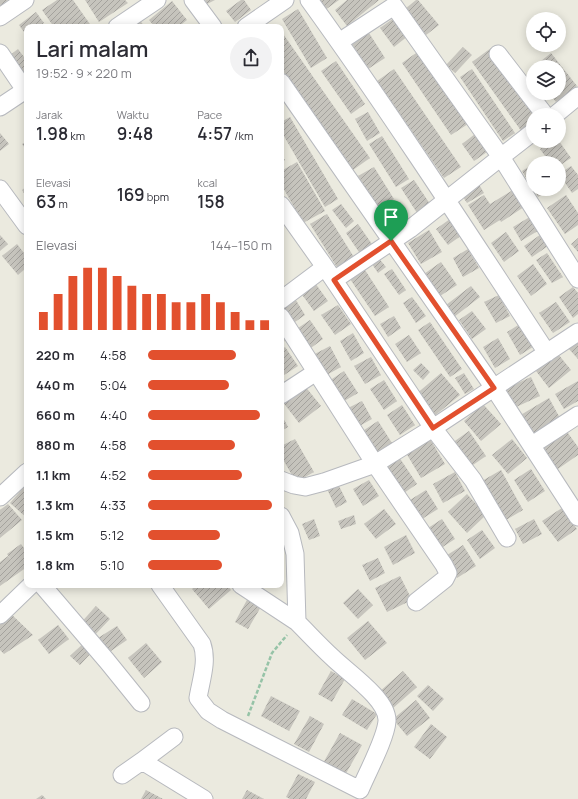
<!DOCTYPE html>
<html lang="id">
<head>
<meta charset="utf-8">
<style>
  :root { --surface:#fff; --page:#f2f2f3; --text:#2b2b33; --muted:#7c7c81; --accent:#e2502e }
  body { margin:0; font-family:Manrope,sans-serif; background:var(--page); color:var(--text); height:100vh; display:flex; flex-direction:column; font-size:15px; white-space:nowrap }
  * { box-sizing:border-box; margin:0 }
  p { font-size:13px; color:var(--muted) }
  .icon { flex:none; width:22px; height:22px; fill:none; stroke:currentColor; stroke-width:2; stroke-linecap:round; stroke-linejoin:round }
  .map { position:relative; flex:1; overflow:hidden }
  .sheet { position:absolute; left:24px; top:24px; width:260px; height:564px; display:flex; flex-direction:column; background:var(--surface); border-radius:8px; box-shadow:0 2px 10px #0003 }
  .sheet>* { flex:none }
  .fabs { position:absolute; left:526px; top:12px; display:grid; gap:8px }
  .fabs a { display:grid; place-items:center; width:40px; height:40px; border-radius:50%; background:var(--surface); box-shadow:0 2px 10px #0003; font-size:20px }
  .pin { position:absolute; display:grid; place-items:center; width:34px; height:34px; color:#fff; margin:-41px -17px; border-radius:50% 50% 50% 0; rotate:-45deg; box-shadow:0 0 4px #0007 }
  .pin .icon { rotate:45deg }
  .round { display:grid; place-items:center; flex:none; width:42px; height:42px; border-radius:21px; background:var(--page) }
  .headline { display:flex; align-items:center; justify-content:space-between; height:68px; padding:0 12px }
  h1 { font-size:22px; font-weight:600; line-height:30px }
  .stats { display:grid; grid-template-columns:repeat(3,1fr); gap:6px; height:68px; padding:4px 12px }
  .stats div { display:grid; align-content:center }
  .stats b { font-size:17px; font-weight:600 }
  .stats small { font-size:11px; font-weight:400 }
  .stats p { font-size:11px }
  .chart { height:112px; padding:8px 12px }
  .chart p { display:flex; justify-content:space-between }
  .chart svg { width:100%; height:72px; margin-top:4px; stroke:var(--accent); stroke-width:6 }
  ul { padding:0 12px; list-style:none; font-size:13px }
  li { display:grid; grid-template-columns:64px 48px 1fr; align-items:center; height:30px }
  li i { height:10px; border-radius:5px; background:var(--accent) }
  .map>svg:first-child { display:block }
</style>
</head>
<body>
<div class="map">
<svg width="578" height="799" viewBox="0 0 578 799">
  <defs>
    <pattern id="building-hatch" width="6" height="6" patternUnits="userSpaceOnUse"><rect width="6" height="6" fill="#c6c4bd"/><path d="M-1 1l2-2M0 6l6-6M5 7l2-2" fill="none" stroke="#a4a29d"/></pattern>
  </defs>
  <rect width="100%" height="100%" fill="#ebeadf"/>
  <!-- building -->
  <path fill="url(#building-hatch)" d="M0,0H8L0,6Z
    M57,0H73L92,27H54L42,10Z
    M85,0H125L128,3L99,22Z
    M205,0H215L207,4Z
    M241,0H244L251,10L235,22L226,11Z
    M319,0H339L325,10Z
    M347,0H379L347,26L335,10Z
    M416,0H418L439,25L426,35L405,9Z
    M172,1L187,20L178,27H155L149,20Z
    M298,9L327,58L311,68L282,19Z
    M36,12L44,23L38,27H27L26,35L19,25Z
    M138,18L145,27H127Z
    M394,18L408,36L394,47L380,28Z
    M281,31L370,158L353,170L281,68Z
    M369,33L385,58L368,69L352,44Z
    M463,47L472,55L455,73L446,65Z
    M491,48L540,115H533V124L522,132L472,62Z
    M18,49L27,61V78L25,79L8,57Z
    M419,51L468,124L451,135L402,63Z
    M551,53L577,86L556,102L549,93H559V67H533V72L531,69Z
    M336,61L365,104L351,114L321,71Z
    M394,69L461,167L444,178L377,81Z
    M472,69L515,133L503,141L460,77Z
    M368,112L380,133L367,141L355,119Z
    M290,117L338,199L325,207L281,131V122Z
    M0,133L9,144L0,151Z
    M475,134L487,152L474,161L462,144Z
    M382,136L409,179L396,187L369,144Z
    M27,141V151L22,144Z
    M552,141H559L571,158L559,166V163H550L540,149Z
    M281,155L285,160L281,164Z
    M297,162L325,211L303,223L281,184V171Z
    M533,164V189H551L538,197L522,171Z
    M571,166L578,175V189L572,193L559,174Z
    M374,167L394,199L378,208L358,176Z
    M414,180L432,207L419,216L401,188Z
    M477,181L484,193L467,203L459,191Z
    M27,186V198L22,190Z
    M513,190L524,207L501,222L500,220L484,230L468,205L484,195L490,204Z
    M566,195L578,213V225L565,234L547,208Z
    M400,202L410,223L392,232L382,211Z
    M341,204L354,221L346,228L332,210Z
    M327,214L357,262L340,272L310,224Z
    M533,215L541,229L521,241L513,227Z
    M450,219L462,235L448,245L436,229Z
    M358,224L374,247L361,255L346,233Z
    M429,230L442,252L421,264L408,243Z
    M506,232L519,251L504,262L491,243Z
    M0,235L8,244L0,251Z
    M540,235L548,246L532,257L524,246Z
    M578,238V252L571,244Z
    M17,244L27,257V267L18,275L2,256Z
    M468,249L479,268L463,277L453,258Z
    M547,253L563,277L552,283L536,260Z
    M377,256L386,267L378,273L370,261Z
    M441,262L457,285L440,296L424,274Z
    M533,264L547,284L531,296L517,276Z
    M392,269L406,290L399,295L384,274Z
    M365,270L389,307L375,316L350,279Z
    M315,283L328,301L314,311L300,292Z
    M471,286L480,297L454,317L446,305Z
    M573,287L578,293V314L573,318L559,297Z
    M499,295L510,316L496,323L484,302Z
    M294,297L305,315L292,324L281,307Z
    M412,297L426,316L416,323L403,303Z
    M556,302L570,322L553,333L539,313Z
    M338,305L351,324L335,335L321,315Z
    M472,311L486,329L472,339L459,320Z
    M394,316L401,328L388,337L380,324Z
    M310,320L323,339L308,350L295,330Z
    M430,322L462,369L450,377L418,330Z
    M523,322L536,345L520,355L507,332Z
    M353,333L364,353L351,361L340,341Z
    M281,334L285,341L281,343Z
    M409,335L421,353L407,362L395,344Z
    M498,338L510,359L495,368L483,347Z
    M578,340V359L568,348Z
    M330,346L341,367L323,377L311,356Z
    M285,347L298,366L281,377V350Z
    M558,354L571,370L549,388L536,371Z
    M371,357L381,375L365,384L354,366Z
    M421,363L430,372L423,380L413,370Z
    M344,371L358,393L339,404L326,383Z
    M441,373L460,395L433,417L415,395Z
    M464,373L474,389L465,394L455,378Z
    M531,377L540,396L514,408L505,389Z
    M384,380L397,401L384,410L370,389Z
    M578,381V401L564,409L555,394Z
    M304,385L321,406L299,423L282,401Z
    M549,398L561,420L532,437L519,416Z
    M362,401L372,419L354,429L344,410Z
    M483,404L501,424L481,441L464,421Z
    M402,405L415,425L400,435L387,415Z
    M281,414L288,427L281,431Z
    M378,421L392,443L371,456L358,434Z
    M565,429L578,447V455L555,471L538,447Z
    M469,431L486,456L470,467L452,443Z
    M295,439L314,472L296,482L281,456V446Z
    M430,439L445,464L421,478L406,453Z
    M512,439L527,458L508,474L492,455Z
    M399,457L417,484L401,495L383,468Z
    M531,469L545,491L528,502L514,480Z
    M501,470L523,510L506,520L482,481Z
    M455,472L465,491L443,503L433,484Z
    M369,480L379,496L363,506L353,489Z
    M337,482L347,502L336,508L326,487Z
    M24,487L27,490V518L10,503Z
    M426,490L438,509L422,519L410,500Z
    M467,494L486,515L467,533L448,512Z
    M8,504L22,520L0,538V510Z
    M562,508L577,529L558,542L542,521Z
    M384,509L396,524L376,539L364,524Z
    M354,515L356,524L341,529L338,521Z
    M314,519L320,536L309,540L302,524Z
    M442,519L455,539L438,550L425,530Z
    M534,519L542,534L523,544L515,529Z
    M482,530L495,548L480,559L467,540Z
    M406,535L415,553L393,565L384,547Z
    M21,544L27,552V567L0,586V562L8,556L12,561L7,554Z
    M463,545L476,566L457,578L444,557Z
    M378,558L385,573L370,581L362,565Z
    M400,576L412,600L387,612L375,588Z
    M197,585H227L231,590L209,609L192,589Z
    M358,589L373,605L358,619L343,603Z
    M248,598L262,605L248,629L235,622Z
    M96,606L110,619L92,638L78,626Z
    M11,614L33,635L4,654L0,650V621Z
    M368,621L387,643L365,660L347,638Z
    M58,625L69,639L49,654L38,640Z
    M117,626L127,640L108,653L98,638Z
    M85,642L94,650L80,665L70,656Z
    M146,643L162,662L144,678L128,658Z
    M331,671L345,679L332,702L318,694Z
    M403,671L417,687L392,709L378,693Z
    M428,685L444,699L433,711L417,696Z
    M271,696L300,711L289,731L261,716Z
    M352,699L377,714L367,730L342,715Z
    M416,700L430,718L407,736L393,719Z
    M310,716L324,724L309,752L294,744Z
    M431,724L447,737L430,759L414,747Z
    M340,733L362,745L344,777L322,765Z
    M298,774L315,782L306,799H290L286,797Z
    M146,790L163,799H141Z
    M247,790L264,799H242Z
    M42,795L46,799H36Z"/>
  <g fill="none" stroke-linecap="round" stroke-linejoin="round">
    <!-- minor casing -->
    <g stroke="#b7b9be" stroke-width="19">
      <path id="minor" d="M193,0L213,27
        M309,0C392,115 469,234 547,353
        M0,17L25,0
        M117,27L157,0
        M246,27L285,0
        M339,42L394,6L501,157L533,132
        M0,53L27,93
        M498,54L545,115
        M281,82L494,388L578,517
        M0,107L27,89
        M555,115L578,96
        M0,189L27,226
        M281,205L325,267L433,428L473,480L507,538
        M334,280L410,229L501,157L578,279
        M281,300L325,267
        M281,317L375,464L444,565L448,573L445,579L416,602
        M281,395L316,372
        M532,445L578,415
        M281,480L294,485L305,487L324,482L375,464L433,428L578,332
        M0,497L27,472
        M42,585L107,661L141,703
        M160,585L202,644C208,661 201,680 198,698L208,711L222,720L360,790C367,773 386,738 387,721C388,699 347,672 332,657C320,646 309,634 297,622L295,554L290,533L281,516
        M241,585L297,622
        M0,615L31,585
        M142,761L174,737
        M122,775L142,761L204,799"/>
    </g>
    <!-- path -->
    <path stroke="#96c3a7" stroke-width="2.5" stroke-dasharray="4 2" stroke-linecap="butt" d="M248,716L272,653L287,635"/>
    <!-- minor -->
    <use href="#minor" stroke="#fff" stroke-width="17"/>
  </g>
  <g fill="none" stroke-linecap="round" stroke-linejoin="round">
    <!-- route casing -->
    <g stroke="#fff" stroke-width="8">
      <path id="route" d="M391,241L494,388L433,428L334,280Z"/>
    </g>
    <!-- route -->
    <use href="#route" stroke="#e2502e" stroke-width="5"/>
  </g>
</svg>
<div class="fabs">
<a><svg class="icon" aria-label="locate" viewBox="0 0 24 24"><circle cx="12" cy="12" r="6"/><path d="M12 2v4M12 18v4M2 12h4M18 12h4"/></svg></a>
<a><svg class="icon" aria-label="layers" viewBox="0 0 24 24"><path d="M12 4l9 5-9 5-9-5zM3 14l9 5 9-5"/></svg></a>
<a>+</a>
<a>−</a>
</div>
<div class="pin" style="left:391px;top:241px;background:#1e9e55"><svg class="icon" aria-label="arrive" viewBox="0 0 24 24"><path d="M6 21V4h12l-3 4 3 4H6"/></svg></div>
<section class="sheet">
<div class="headline"><div><h1>Lari malam</h1><p>19:52 · 9 × 220 m</p></div><a class="round"><svg class="icon" aria-label="share" viewBox="0 0 24 24"><path d="M12 15V3M7 8l5-5 5 5M5 13v7h14v-7"/></svg></a></div>
<div class="stats">
<div><p>Jarak</p><b>1.98<small> km</small></b></div>
<div><p>Waktu</p><b>9:48</b></div>
<div><p>Pace</p><b>4:57<small> /km</small></b></div>
</div>
<div class="stats">
<div><p>Elevasi</p><b>63<small> m</small></b></div>
<div><b>169<small> bpm</small></b></div>
<div><p>kcal</p><b>158</b></div>
</div>
<div class="chart"><p><span>Elevasi</span>144–150 m</p>
<svg viewBox="0 0 160 44" preserveAspectRatio="none"><path d="M5 44V33M15 44V22M25 44V11M35 44V6M45 44V6M55 44V11M65 44V17M75 44V22M85 44V22M95 44V27M105 44V27M115 44V22M125 44V27M135 44V33M145 44V38M155 44V38"/></svg>
</div>
<ul>
<li><b>220 m</b>4:58<i style="width:71%"></i></li>
<li><b>440 m</b>5:04<i style="width:65%"></i></li>
<li><b>660 m</b>4:40<i style="width:90%"></i></li>
<li><b>880 m</b>4:58<i style="width:70%"></i></li>
<li><b>1.1 km</b>4:52<i style="width:76%"></i></li>
<li><b>1.3 km</b>4:33<i style="width:100%"></i></li>
<li><b>1.5 km</b>5:12<i style="width:58%"></i></li>
<li><b>1.8 km</b>5:10<i style="width:60%"></i></li>
</ul>
</section>
</div>
</body>
</html>
